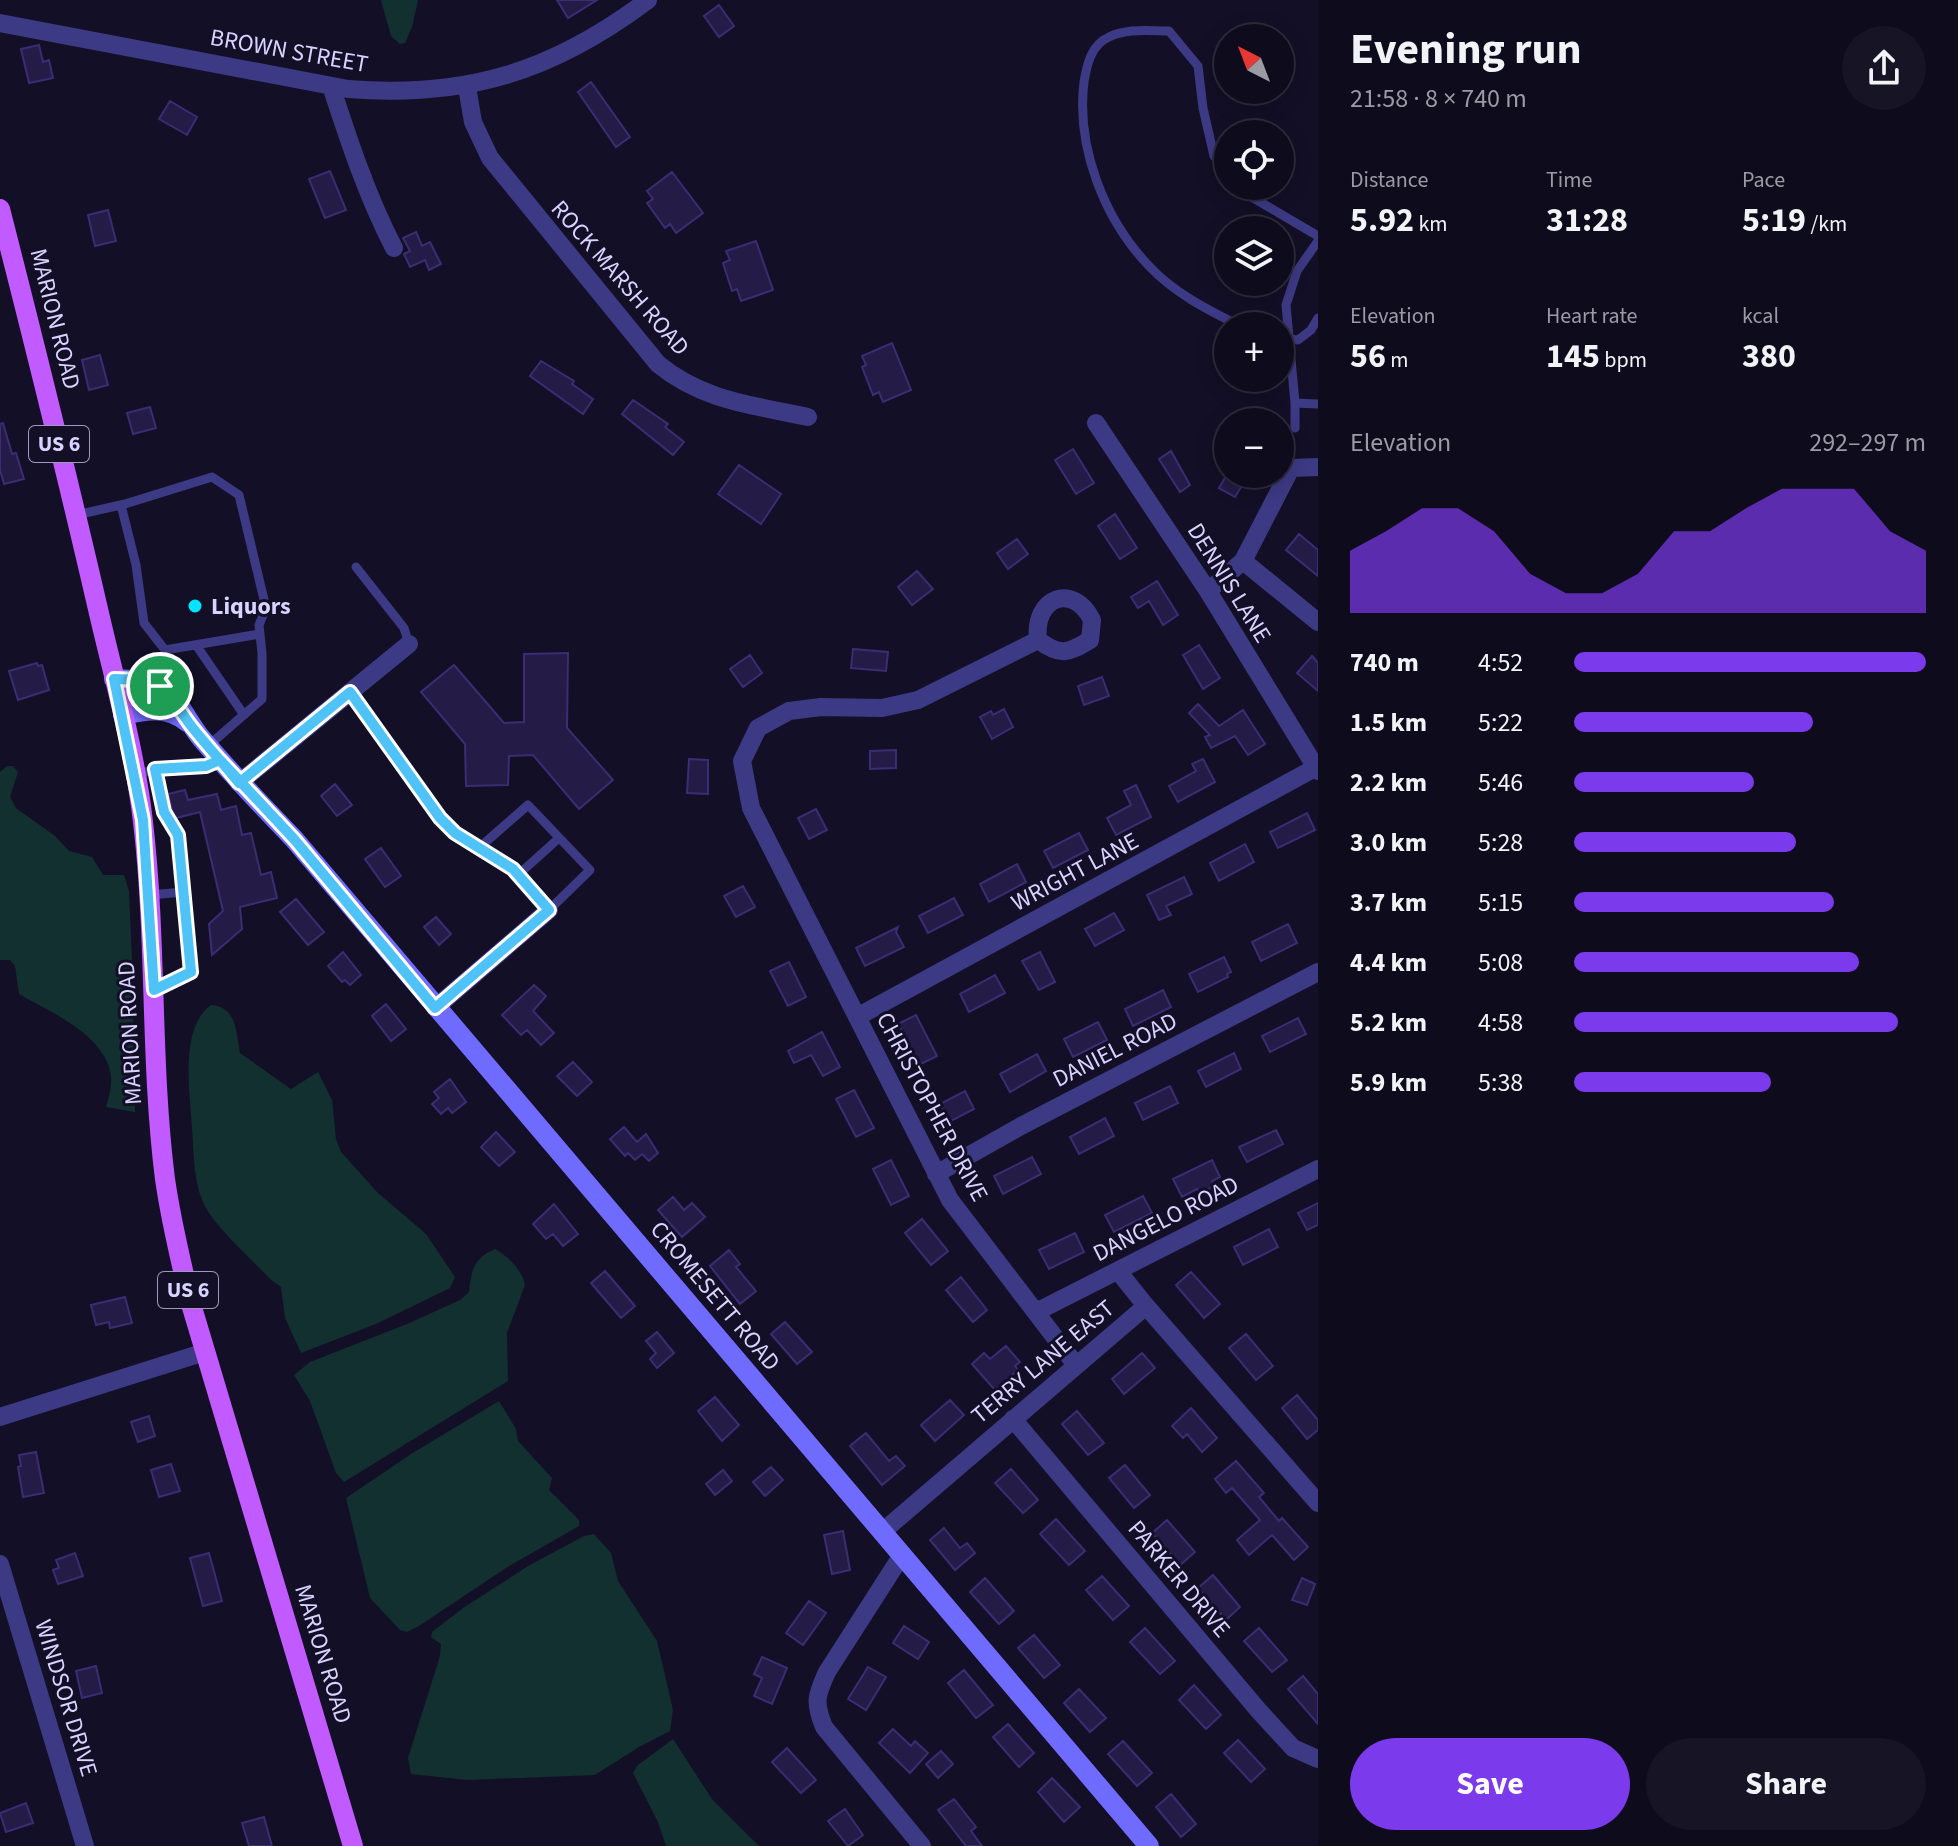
<!DOCTYPE html>
<html lang="en">
<head>
<meta charset="utf-8">
<style>
  :root { --surface:#0e0b1c; --page:#171425; --text:#f1f3f6; --muted:#9b9ba3; --line:#2e2b3b; --accent:#7c3aed }
  body { margin:0; font-family:"Source Sans 3",sans-serif; background:var(--page); color:var(--text); height:100vh; display:flex; flex-direction:column; font-size:30px; white-space:nowrap }
  * { box-sizing:border-box; margin:0 }
  p { font-size:26px; color:var(--muted) }
  .icon { flex:none; width:44px; height:44px; fill:none; stroke:currentColor; stroke-width:2; stroke-linecap:round; stroke-linejoin:round }
  .map { position:relative; flex:1; overflow:hidden }
  .drawer { display:flex; flex-direction:column; background:var(--surface); width:640px }
  .drawer>* { flex:none }
  .needle { width:52px; rotate:318deg }
  .controls { position:absolute; left:1214px; top:24px; display:grid; gap:16px }
  .controls a { display:grid; place-items:center; width:80px; height:80px; border-radius:50%; background:var(--surface); box-shadow:0 4px 20px #0003,0 0 0 2px var(--line); font-size:40px }
  .pin { position:absolute; display:grid; place-items:center; width:68px; height:68px; color:#fff; margin:-34px; border:4px solid #fff; border-radius:50%; box-shadow:0 2px 8px #0007 }
  .round { display:grid; place-items:center; flex:none; width:84px; height:84px; border-radius:42px; background:var(--page) }
  .overview { display:flex; align-items:center; justify-content:space-between; height:136px; padding:0 32px }
  h1 { font-size:44px; font-weight:700; line-height:60px }
  .metrics { display:grid; grid-template-columns:repeat(3,1fr); gap:12px; height:136px; padding:8px 32px }
  .metrics div { display:grid; align-content:center }
  .metrics b { font-size:34px; font-weight:700 }
  .metrics small { font-size:22px; font-weight:400 }
  .metrics p { font-size:22px }
  .chart { height:224px; padding:16px 32px }
  .chart p { display:flex; justify-content:space-between }
  .chart svg { width:100%; height:144px; margin-top:8px; fill:var(--accent); opacity:.7 }
  .action { display:flex; gap:16px; margin-top:auto; padding:16px 32px }
  .action a { flex:1; height:92px; border-radius:48px; background:var(--accent); color:#fff; font-size:32px; font-weight:700; line-height:92px; text-align:center }
  .action a+a { background:var(--page); color:var(--text) }
  ul { padding:0 32px; list-style:none; font-size:26px }
  li { display:grid; grid-template-columns:128px 96px 1fr; align-items:center; height:60px }
  li i { height:20px; border-radius:10px; background:var(--accent) }
  main { display:flex; flex:1; min-height:0 }
  .map>svg:first-child { display:block }
</style>
</head>
<body>
<main>
<div class="map">
<svg width="1318" height="1846" viewBox="0 0 1318 1846">
  <rect width="100%" height="100%" fill="#130f26"/>
  <!-- green -->
  <path fill="#12302f" d="M381,0H418L412,27L405,43L400,44L391,36Z
    M7,766H13L18,772L10,797L16,808L55,836L69,851L92,857L103,875H124L129,891L132,960L135,1112L106,1107C109,1097 112,1087 111,1076C106,1035 50,1012 19,994L15,966L10,960H0V772Z
    M211,1005C237,1007 236,1032 240,1053L291,1089L318,1072L332,1100L336,1139L341,1152L378,1193L426,1234L455,1277L450,1288L376,1324L301,1353L285,1318L281,1287L270,1279C253,1260 215,1227 205,1206C193,1183 194,1153 192,1128C190,1093 179,1028 211,1005Z
    M495,1249C507,1255 523,1271 525,1285L507,1333L508,1381L344,1482L336,1473L310,1401L294,1375L310,1362L407,1324L460,1300L469,1292C471,1272 473,1258 495,1249Z
    M499,1401L516,1429L518,1441L552,1478L549,1490L579,1520V1526L506,1568L419,1626L407,1632L400,1630L370,1598L346,1498L411,1454Z
    M594,1534L611,1553L618,1581L657,1641L673,1710L670,1731L639,1747L595,1775L467,1780L411,1774L408,1758L440,1656L441,1644L431,1637L432,1632L463,1608L528,1566L584,1536Z
    M673,1739L712,1799L759,1846H666L658,1822L633,1773L638,1765Z"/>
  <!-- building -->
  <path fill="#241b47" stroke="#3b2d73" stroke-width="2" d="M557,0H597L568,18Z
    M719,5L734,26L719,37L704,16Z
    M39,45L43,62L49,60L53,78L29,83L21,49Z
    M591,82L630,137L616,147L578,92Z
    M170,101L197,117L187,135L159,119Z
    M330,171L346,210L325,218L309,179Z
    M672,172L703,213L676,233L670,224L665,228L647,203L653,199L647,191Z
    M108,210L116,241L95,246L88,215Z
    M416,232L422,246L430,242L441,264L429,270L425,260L410,267L404,254L410,251L403,238Z
    M756,241L773,290L741,301L737,289L732,291L723,263L730,260L726,251Z
    M892,343L911,390L883,402L879,392L873,395L862,367L866,365L862,356Z
    M100,355L108,385L89,390L82,360Z
    M541,361L574,381L572,384L593,399L583,414L530,376Z
    M633,400L668,424L665,427L684,442L673,455L622,414Z
    M150,407L156,428L133,434L127,413Z
    M3,423L12,454L16,453L24,479L4,484L0,470V424Z
    M1073,449L1094,483L1076,494L1055,460Z
    M1171,451L1190,485L1180,492L1159,459Z
    M739,465L781,494L761,524L718,494Z
    M1227,474H1249L1235,497L1219,488Z
    M1115,514L1137,548L1120,559L1098,526Z
    M1299,534L1318,550V576L1286,550Z
    M1017,539L1028,554L1008,569L997,553Z
    M917,571L933,589L912,605L898,587Z
    M1157,581L1178,615L1163,625L1149,601L1138,608L1131,597Z
    M1199,645L1220,678L1203,689L1183,655Z
    M853,649L888,652L886,671L851,668Z
    M568,653L567,728L613,780L579,809L533,755L509,756L508,785L466,786L465,744L421,692L454,665L504,723L524,722V654Z
    M750,655L762,673L743,687L730,669Z
    M1312,656L1318,663V691L1297,673Z
    M37,663L38,666L42,665L49,690L18,700L9,671Z
    M1102,677L1109,696L1084,705L1078,686Z
    M1198,704L1219,726L1243,710L1265,744L1248,755L1235,736L1211,748L1205,737L1210,735L1189,713Z
    M1004,709L1013,727L992,739L980,717L991,711L993,715Z
    M896,750V768L870,769V751Z
    M689,759L708,760V794L687,793Z
    M1203,759L1215,782L1178,802L1169,786L1196,771L1192,764Z
    M335,784L352,805L337,816L321,796Z
    M1136,785L1151,817L1116,835L1107,818L1131,805L1124,791Z
    M185,790L188,800L217,794L221,810L236,806L242,835L251,833L261,875L271,872L277,898L240,907L242,929L212,955L209,924L223,911L200,812L176,818L173,813L168,794Z
    M816,809L827,830L809,839L798,818Z
    M1307,813L1315,830L1278,848L1270,832Z
    M1079,833L1088,850L1053,868L1044,851Z
    M1245,844L1254,862L1219,881L1210,863Z
    M381,848L401,876L385,887L365,859Z
    M1017,864L1026,882L989,902L980,884Z
    M1184,877L1192,894L1166,906L1171,915L1159,920L1147,895Z
    M743,886L755,907L736,917L724,896Z
    M954,898L963,915L928,933L919,916Z
    M296,899L324,932L308,945L280,912Z
    M1114,913L1124,930L1095,946L1085,929Z
    M436,917L451,934L439,945L424,927Z
    M1288,924L1297,943L1261,961L1252,942Z
    M898,927L896,932L904,947L865,966L856,948Z
    M343,952L361,975L350,985L345,980L342,982L328,966Z
    M1040,952L1055,982L1039,990L1022,961Z
    M1224,957L1231,972L1227,974L1228,977L1198,992L1189,974Z
    M789,962L806,997L788,1006L770,971Z
    M995,975L1005,993L969,1012L960,994Z
    M534,985L546,996L533,1011L554,1033L541,1045L527,1030L521,1035L502,1015Z
    M1163,990L1171,1007L1133,1026L1125,1009Z
    M386,1004L406,1029L391,1041L372,1016Z
    M916,1015L937,1056L919,1065L898,1024Z
    M1298,1018L1306,1034L1270,1052L1262,1036Z
    M1098,1022L1107,1040L1073,1057L1064,1039Z
    M822,1032L840,1067L823,1076L811,1055L794,1063L788,1051Z
    M1234,1053L1241,1069L1206,1087L1198,1071Z
    M1037,1054L1046,1071L1010,1092L1000,1074Z
    M573,1062L592,1082L577,1096L557,1076Z
    M450,1079L466,1102L452,1113L448,1108L441,1114L432,1104L439,1098L434,1092Z
    M1170,1086L1178,1103L1143,1120L1135,1103Z
    M854,1090L874,1128L856,1137L836,1099Z
    M965,1091L974,1109L949,1122L940,1104Z
    M1105,1118L1114,1136L1079,1154L1070,1137Z
    M624,1127L637,1142L646,1134L658,1153L649,1161L642,1154L635,1160L628,1153L625,1156L610,1139Z
    M1276,1130L1283,1144L1247,1162L1239,1147Z
    M496,1132L515,1152L499,1166L481,1147Z
    M1032,1157L1041,1174L1003,1194L994,1176Z
    M891,1160L909,1196L891,1205L873,1169Z
    M1212,1160L1220,1177L1212,1181L1215,1186L1199,1194L1197,1189L1182,1197L1173,1179Z
    M1143,1196L1152,1213L1114,1232L1105,1215Z
    M673,1197L684,1210L692,1203L705,1217L682,1237L658,1210Z
    M1318,1203V1225L1307,1230L1298,1213Z
    M554,1204L578,1234L563,1246L553,1234L546,1239L533,1224Z
    M922,1219L948,1251L931,1265L905,1233Z
    M1269,1229L1278,1247L1243,1265L1234,1247Z
    M1075,1233L1084,1252L1049,1269L1039,1250Z
    M729,1250L740,1264L736,1267L756,1291L740,1304L710,1266Z
    M605,1271L635,1306L621,1318L591,1283Z
    M1191,1272L1220,1304L1204,1318L1176,1285Z
    M961,1277L987,1310L973,1322L946,1290Z
    M125,1297L132,1323L110,1328L109,1322L96,1325L91,1305Z
    M785,1322L812,1352L797,1364L771,1334Z
    M657,1332L674,1353L657,1368L650,1359L656,1353L646,1341Z
    M1246,1334L1273,1366L1256,1380L1229,1348Z
    M1006,1346L1020,1362L1015,1366L1018,1370L995,1390L972,1364L984,1353L990,1359Z
    M1142,1353L1155,1368L1124,1394L1112,1379Z
    M1297,1395L1318,1420V1430L1307,1439L1282,1408Z
    M715,1397L739,1425L722,1441L698,1411Z
    M950,1400L964,1415L935,1441L921,1425Z
    M1191,1408L1217,1438L1202,1452L1187,1434L1183,1438L1172,1426Z
    M1077,1411L1104,1443L1088,1455L1062,1424Z
    M149,1416L155,1436L138,1442L131,1422Z
    M866,1433L889,1461L896,1456L905,1466L882,1485L850,1446Z
    M36,1452L44,1493L23,1497L18,1467L21,1466L19,1455Z
    M1236,1461L1264,1493L1259,1497L1279,1521L1282,1518L1308,1547L1294,1560L1272,1535L1249,1555L1237,1540L1260,1520L1232,1488L1226,1493L1215,1479Z
    M171,1464L180,1491L159,1497L151,1470Z
    M1125,1465L1150,1495L1134,1508L1109,1478Z
    M771,1467L783,1480L765,1496L753,1482Z
    M1011,1469L1038,1500L1023,1513L995,1483Z
    M723,1470L732,1481L715,1495L706,1484Z
    M1056,1519L1085,1551L1069,1565L1040,1534Z
    M1167,1520L1195,1552L1180,1565L1152,1533Z
    M944,1528L960,1548L967,1543L975,1553L955,1570L930,1540Z
    M843,1531L850,1570L832,1574L824,1535Z
    M75,1553L83,1576L58,1584L53,1570L59,1568L56,1560Z
    M209,1553L222,1601L203,1606L190,1558Z
    M1213,1575L1240,1607L1226,1620L1198,1588Z
    M1102,1576L1129,1606L1113,1620L1086,1590Z
    M985,1578L1014,1611L999,1624L970,1592Z
    M1302,1578L1315,1584L1307,1605L1292,1600Z
    M809,1601L826,1613L803,1645L786,1633Z
    M904,1626L929,1642L918,1659L893,1643Z
    M1145,1628L1175,1661L1160,1674L1130,1642Z
    M1259,1628L1287,1660L1272,1672L1244,1641Z
    M1034,1635L1060,1665L1044,1678L1018,1648Z
    M762,1657L787,1668L772,1704L754,1696L762,1678L754,1674Z
    M96,1666L102,1693L82,1698L76,1671Z
    M868,1667L886,1677L866,1710L848,1699Z
    M964,1670L993,1705L976,1718L948,1683Z
    M1303,1676L1318,1694V1724L1288,1689Z
    M1194,1685L1221,1715L1206,1729L1179,1700Z
    M1079,1689L1106,1718L1090,1732L1064,1703Z
    M1008,1724L1034,1753L1019,1767L993,1737Z
    M893,1729L911,1746L915,1741L928,1753L910,1773L879,1743Z
    M1238,1740L1265,1769L1251,1782L1224,1753Z
    M1123,1741L1152,1773L1137,1786L1108,1754Z
    M787,1748L816,1780L801,1793L772,1762Z
    M941,1751L953,1764L938,1778L926,1764Z
    M1052,1778L1080,1807L1064,1822L1038,1792Z
    M1171,1794L1196,1824L1181,1837L1156,1807Z
    M954,1799L976,1827L971,1831L982,1846H966L938,1810Z
    M26,1803L33,1823L6,1832L0,1813Z
    M845,1809L863,1835L848,1846L828,1821Z
    M264,1817L272,1846H249L242,1823Z"/>
  <g fill="none" stroke-linecap="round" stroke-linejoin="round">
    <!-- lane -->
    <path stroke="#3d3a85" stroke-width="9" d="M1228,173L1214,156L1203,108L1198,66L1169,31C1149,31 1127,28 1109,37C1091,45 1087,64 1084,82C1076,147 1104,219 1149,266C1174,293 1208,310 1240,326
      M1239,186L1245,193L1318,236
      M1318,241L1297,271L1286,305L1295,403L1318,404
      M1280,338L1298,340L1311,330L1318,318
      M1295,403V428
      M121,505L136,565L144,623L165,650L260,634
      M76,515L125,504L212,477L239,495L266,608L259,625L262,653V699L208,746
      M356,567L404,628L409,644
      M196,645L244,715
      M350,692L440,818L455,833L513,869L549,910L590,870L528,805L480,847
      M155,769L206,766L220,760
      M136,775L155,769L164,812L178,835L191,972L154,990
      M518,875L559,838
      M149,895L184,892"/>
    <!-- street -->
    <path stroke="#3d3a85" stroke-width="18" d="M0,23L348,89C467,98 552,72 648,0
      M331,86C349,141 367,196 394,248
      M467,87L473,122L490,158L658,364C703,401 753,405 808,417
      M1096,423L1208,591L1318,771
      M1243,561L1291,468L1318,467
      M1208,591L1243,561L1318,622
      M1038,640C1033,597 1073,582 1092,620L1090,640C1067,654 1060,656 1038,640L918,700L882,708L821,707L789,711L758,728L742,761L751,808L950,1200L1076,1365
      M239,783L409,644
      M435,1008L549,910
      M857,1017L1315,768
      M936,1174L1021,1126L1318,972
      M1118,1271L1146,1306
      M1036,1312L1318,1169
      M0,1417L205,1352
      M1013,1419L1259,1711L1293,1748L1318,1759
      M882,1532L1146,1306L1318,1503
      M902,1555L827,1672C816,1696 814,1702 824,1727L922,1846
      M0,1564L85,1846"/>
    <!-- secondary -->
    <path stroke="#6f6bff" stroke-width="20" d="M114,679C131,680 149,679 163,689C179,700 188,722 201,738C231,773 262,806 294,839L1149,1846
      M123,715C147,710 167,706 187,722"/>
    <!-- primary -->
    <path stroke="#c25bff" stroke-width="20" d="M0,209C34,342 67,475 98,609C114,679 135,751 143,822C157,941 150,1061 165,1179C171,1221 181,1263 191,1304L353,1846"/>
  </g>
  <g fill="none" stroke-linecap="round" stroke-linejoin="round">
    <!-- route casing -->
    <g stroke="#fff" stroke-width="16">
      <path id="route" d="M160,686L142,680L114,679L143,820L154,990L191,972L178,835L164,812L155,769L206,766L220,760L294,839L435,1008L549,910L513,869L455,833L440,818L350,692L239,783C224,764 207,746 192,727C181,713 174,698 160,686"/>
    </g>
    <!-- route -->
    <use href="#route" stroke="#4fc3f7" stroke-width="10"/>
  </g>
  <!-- markers -->
  <circle fill="#00e5ff" stroke="#130f26" stroke-width="3" cx="195" cy="606" r="8"/>
  <g text-anchor="middle" dominant-baseline="central" stroke-width="6" stroke-linejoin="round" paint-order="stroke">
    <!-- shield labels -->
    <g fill="#130f26" stroke="#9e99be" stroke-width="2">
      <rect x="29" y="426" width="60" height="36" rx="6"/>
      <rect x="158" y="1272" width="60" height="36" rx="6"/>
    </g>
    <g font-size="22" font-weight="bold" fill="#d9d4ff">
      <text x="59" y="444">US 6</text>
      <text x="188" y="1290">US 6</text>
    </g>
    <!-- street labels -->
    <g font-size="24" fill="#d9d4ff" stroke="#130f26">
      <text transform="translate(289 51) rotate(10)">BROWN STREET</text>
      <text transform="translate(620 278) rotate(49)">ROCK MARSH ROAD</text>
      <text transform="translate(55 319) rotate(76)">MARION ROAD</text>
      <text transform="translate(1229 583) rotate(58)">DENNIS LANE</text>
      <text transform="translate(1075 872) rotate(-28)">WRIGHT LANE</text>
      <text transform="translate(130 1033) rotate(-93)">MARION ROAD</text>
      <text transform="translate(1115 1050) rotate(-27)">DANIEL ROAD</text>
      <text transform="translate(932 1107) rotate(62)">CHRISTOPHER DRIVE</text>
      <text transform="translate(1166 1219) rotate(-27)">DANGELO ROAD</text>
      <text transform="translate(715 1296) rotate(50)">CROMESETT ROAD</text>
      <text transform="translate(1043 1362) rotate(-40)">TERRY LANE EAST</text>
      <text transform="translate(1179 1579) rotate(50)">PARKER DRIVE</text>
      <text transform="translate(323 1654) rotate(73)">MARION ROAD</text>
      <text transform="translate(66 1698) rotate(73)">WINDSOR DRIVE</text>
    </g>
    <!-- poi labels -->
    <g font-size="24" font-weight="bold" fill="#d9d4ff" stroke="#130f26" text-anchor="start">
      <text x="211" y="606">Liquors</text>
    </g>
  </g>
</svg>
<div class="controls">
<a><svg class="needle" viewBox="-14 -14 28 28"><path d="M0-13l5 13h-10z" fill="#e53935"/><path d="M0 13l5-13h-10z" fill="#9b9ba3"/></svg></a>
<a><svg class="icon" aria-label="locate" viewBox="0 0 24 24"><circle cx="12" cy="12" r="6"/><path d="M12 2v4M12 18v4M2 12h4M18 12h4"/></svg></a>
<a><svg class="icon" aria-label="layers" viewBox="0 0 24 24"><path d="M12 4l9 5-9 5-9-5zM3 14l9 5 9-5"/></svg></a>
<a>+</a>
<a>−</a>
</div>
<div class="pin" style="left:160px;top:686px;background:#1e9e55"><svg class="icon" aria-label="arrive" viewBox="0 0 24 24"><path d="M6 21V4h12l-3 4 3 4H6"/></svg></div>
</div>
<section class="drawer">
<div class="overview"><div><h1>Evening run</h1><p>21:58 · 8 × 740 m</p></div><a class="round"><svg class="icon" aria-label="share" viewBox="0 0 24 24"><path d="M12 15V3M7 8l5-5 5 5M5 13v7h14v-7"/></svg></a></div>
<div class="metrics">
<div><p>Distance</p><b>5.92<small> km</small></b></div>
<div><p>Time</p><b>31:28</b></div>
<div><p>Pace</p><b>5:19<small> /km</small></b></div>
</div>
<div class="metrics">
<div><p>Elevation</p><b>56<small> m</small></b></div>
<div><p>Heart rate</p><b>145<small> bpm</small></b></div>
<div><p>kcal</p><b>380</b></div>
</div>
<div class="chart"><p><span>Elevation</span>292–297 m</p>
<svg viewBox="0 0 160 44" preserveAspectRatio="none"><path d="M0 44V25L10 19L20 12L30 12L40 19L50 32L60 38L70 38L80 32L90 19L100 19L110 12L120 6L130 6L140 6L150 19L160 25V44z"/></svg>
</div>
<ul>
<li><b>740 m</b>4:52<i style="width:100%"></i></li>
<li><b>1.5 km</b>5:22<i style="width:68%"></i></li>
<li><b>2.2 km</b>5:46<i style="width:51%"></i></li>
<li><b>3.0 km</b>5:28<i style="width:63%"></i></li>
<li><b>3.7 km</b>5:15<i style="width:74%"></i></li>
<li><b>4.4 km</b>5:08<i style="width:81%"></i></li>
<li><b>5.2 km</b>4:58<i style="width:92%"></i></li>
<li><b>5.9 km</b>5:38<i style="width:56%"></i></li>
</ul>
<div class="action"><a>Save</a><a>Share</a></div>
</section>
</main>
</body>
</html>
